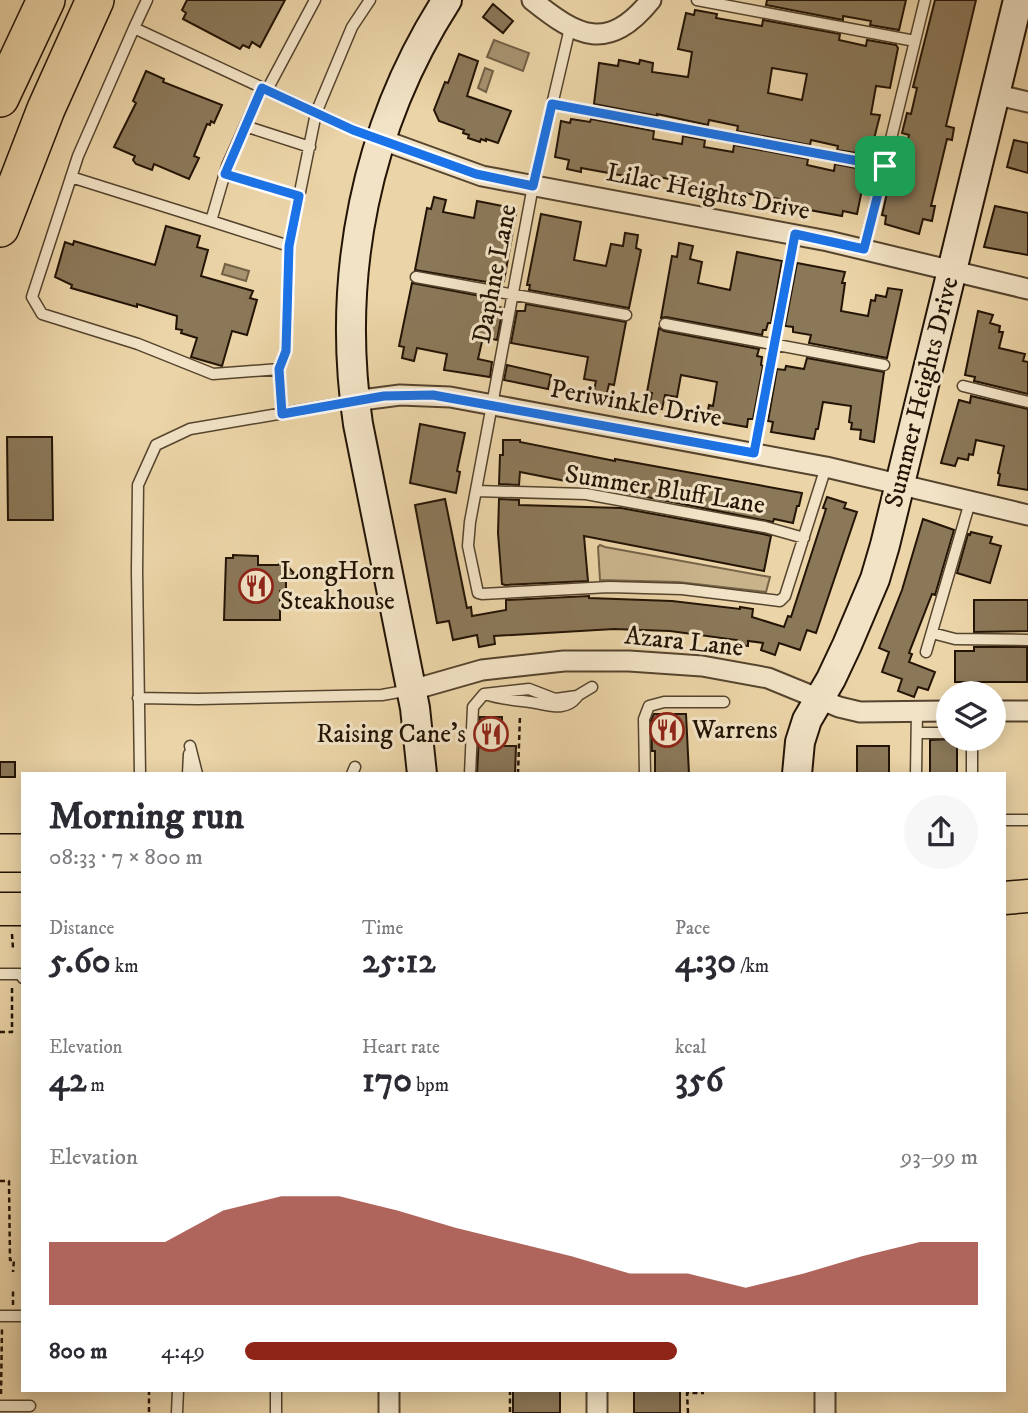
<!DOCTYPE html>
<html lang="en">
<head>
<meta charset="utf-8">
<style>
  :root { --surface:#fff; --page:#f7f7f7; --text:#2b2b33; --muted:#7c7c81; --accent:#8f2418 }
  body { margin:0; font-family:"IM FELL DW Pica",serif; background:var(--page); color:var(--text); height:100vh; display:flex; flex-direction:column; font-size:26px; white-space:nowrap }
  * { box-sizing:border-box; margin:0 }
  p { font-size:23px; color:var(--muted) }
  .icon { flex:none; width:38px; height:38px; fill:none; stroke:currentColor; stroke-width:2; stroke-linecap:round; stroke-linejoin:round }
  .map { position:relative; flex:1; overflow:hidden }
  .side { position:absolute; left:21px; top:772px; width:985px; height:620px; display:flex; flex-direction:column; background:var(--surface); border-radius:0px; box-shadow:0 4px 18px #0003 }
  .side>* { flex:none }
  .tools { position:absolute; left:936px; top:681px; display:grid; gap:14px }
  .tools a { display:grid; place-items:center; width:70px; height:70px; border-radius:50%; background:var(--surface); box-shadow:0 4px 18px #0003; font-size:35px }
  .pin { position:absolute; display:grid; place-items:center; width:60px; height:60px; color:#fff; margin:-30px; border-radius:14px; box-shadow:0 4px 10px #0006 }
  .round { display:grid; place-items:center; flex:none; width:74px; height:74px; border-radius:37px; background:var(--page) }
  .headline { display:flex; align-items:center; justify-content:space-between; height:119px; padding:0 28px }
  h1 { font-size:38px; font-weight:800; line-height:52px }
  .metrics { display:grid; grid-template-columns:repeat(3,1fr); gap:10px; height:119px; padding:7px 28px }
  .metrics div { display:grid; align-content:center }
  .metrics b { font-size:35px; font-weight:800 }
  .metrics small { font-size:19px; font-weight:400 }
  .metrics p { font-size:19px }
  .chart { height:196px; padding:14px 28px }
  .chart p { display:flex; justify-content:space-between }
  .chart svg { width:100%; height:126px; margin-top:7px; fill:var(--accent); opacity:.7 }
  ul { padding:0 28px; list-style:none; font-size:23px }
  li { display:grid; grid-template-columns:112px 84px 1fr; align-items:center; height:52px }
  li i { height:18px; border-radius:9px; background:var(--accent) }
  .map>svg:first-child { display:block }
</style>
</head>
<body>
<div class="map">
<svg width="1028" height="1413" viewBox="0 0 1028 1413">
  <rect width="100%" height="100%" fill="#ebd4a7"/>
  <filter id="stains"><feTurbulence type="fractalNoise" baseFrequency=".00286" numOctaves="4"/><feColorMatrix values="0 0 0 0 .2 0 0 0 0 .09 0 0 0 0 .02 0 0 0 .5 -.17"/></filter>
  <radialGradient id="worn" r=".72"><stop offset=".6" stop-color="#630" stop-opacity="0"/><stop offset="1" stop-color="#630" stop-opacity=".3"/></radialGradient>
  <!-- green -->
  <path fill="#c9b38b" stroke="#766448" stroke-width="2" d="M600,545L605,547L770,577L766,592L678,582L600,580L598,547Z"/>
  <!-- water -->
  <path fill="#a79370" stroke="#726045" stroke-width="2" d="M494,40L529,53L523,71L487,57Z
    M485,68L493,71L486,92L478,88Z
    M225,264L249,271L246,281L222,274Z"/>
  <!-- building -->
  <path fill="#8b7859" stroke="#231405" stroke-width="2" fill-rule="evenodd" d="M187,0H285L260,47L252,42L249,48L243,45L240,49L183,19L186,13L182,10Z
    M767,0H906L899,30L870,25L871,21L843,16V20L766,5Z
    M935,0H976L946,126L954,128L952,140L947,139L931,206H935L932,221L923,219L919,234L885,224L886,216L882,215L887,193L894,195L909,135L902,133L907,113L911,114L917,88L913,87Z
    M493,4L513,21L503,33L483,17Z
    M695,10L717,14L716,18L762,26L763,20L840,34L839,40L866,46L867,40L896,45L898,48L890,88L876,86L871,114L880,115L870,155L837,150L838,146L811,140L810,145L737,131L738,126L709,120L708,125L657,114V116L594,104L599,63L618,66L619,60L639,64L640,60L653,63L652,72L688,77L692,52L678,49L686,13L694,15ZM772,68L807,74L802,100L768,93Z
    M459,54L478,61L467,96L511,111L498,143L486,139V141L481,139L480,142L468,138L469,135L463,133L464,130L439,121L434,110L445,82L448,83Z
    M146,71L164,79L163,82L222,105L214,123L211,121L210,125L207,124L194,156L199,158L189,179L154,164L152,170L136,164L133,160L135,156L114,147L136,103L133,101Z
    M571,119L590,122L591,119L654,131L653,139L682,144L683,136L705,140L704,147L733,152L734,145L808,159L807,165L834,171L835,164L866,170L857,214L843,211L842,216L793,207L792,211L779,208L780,199L743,193L742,198L693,189L692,192L679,190L680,181L632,172L631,177L581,168V172L567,169L569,160L555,157L561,121L570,123Z
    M1014,140L1028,143V173L1007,167Z
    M434,197L446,200L443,212L474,218L477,201L517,209L504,281L500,280L499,284L415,270L427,208L431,209Z
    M995,206L1028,213V255L984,247Z
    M541,214L581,222L574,260L606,266L611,244L623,246L625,233L638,235L636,248L641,250L629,308L529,290L530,285H527Z
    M166,226L200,236L197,247L208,250L201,276L253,291L250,298L257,300L247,335L232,331L222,366L191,357L197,338L181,333L182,330L176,329L177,316L137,304V307L71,288L72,285L55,277L65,242L73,245L74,241L155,265Z
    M679,243L693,246L690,259L702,262L698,283L730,290L737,252L782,261L771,323H768L766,330H763L762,335L666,317L661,318L672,256L677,257Z
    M797,263L845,272L842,283H845L841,311L868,316L871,300L875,301L876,295L886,297L888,288L902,290L887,358L809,343L811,335L793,332V327L785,326Z
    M412,283L496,299L495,306L503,308L497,340L483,337L478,359L492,362L490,377L444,370L447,354L417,348L414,361L402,358L404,347L399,346Z
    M526,304L626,322L614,385L609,384L606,397L593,395L596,381L584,379L588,357L511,343L517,311H525Z
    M978,311L993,315L990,323L1000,326L999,332H1003L999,348L1025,354L1023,361L1028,362V394L974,381L975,377L965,375Z
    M659,328L664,331L759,349L757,356L762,357L761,365L763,366L753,419H748L747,427L706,420L709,405L713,406L717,382L681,375L677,397L665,395L662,409L649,406L652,393L647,392Z
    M807,358L884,372L874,442L860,439L861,430L851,429L852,423L849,422L851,406L823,402L818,429H816L814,439L771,432L773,422L768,421L777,369L785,370L786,366L804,369Z
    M507,365L551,375L548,389L504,380Z
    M971,396L1028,409V490L998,485L1000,474L998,473L1004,446L976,440L973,455L969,454L968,460L958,458L955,466L941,463L959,400L970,403Z
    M420,424L465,433L457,471L460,472L456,493L410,483Z
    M7,437H52L53,520H8Z
    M503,440H520V442L615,461V459L802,493L799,506H797L793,523L774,519L773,522L520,472L519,485L499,484L500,455H503Z
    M827,497L846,503L844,508L857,512L816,633L807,630L800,650L779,643L775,655L761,650L763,643L748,641V646L737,645V640L670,631L614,629L494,636L495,644L479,647L477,635L453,640L449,621L437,623L415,505L445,499L467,608L471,607L472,616L506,610V600L589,596V598L672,601L740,609V607L753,609L752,617L784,627L788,616L791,617L826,509L823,508Z
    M499,499L519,500V505L621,508L763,534L771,536L764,571L584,536L588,581L505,585L502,584L498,533Z
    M923,519L954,530L935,595L932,594L909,653L912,654L909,662L935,672L928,690L918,687L914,697L898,691L902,679L882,672L889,652L879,648L902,590Z
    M971,532L992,537L990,543L1001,546L990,583L957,573L968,534L970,535Z
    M233,555L258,556V565H278L282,561L294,573L286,581V591H280V620H224L226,558H233Z
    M974,600H1028V631L974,632Z
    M974,647H1027V682H955V651H974Z
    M654,714H686L689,774H655V751H652L651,720Z
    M480,717H502V746H516L515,774H477Z
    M952,739H957V774H930V740Z
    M857,746H889V774H857Z
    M0,762H15V777H0Z
    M513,1390H560V1413H513Z
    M634,1390H680V1413H634Z"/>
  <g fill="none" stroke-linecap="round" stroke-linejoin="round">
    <!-- lane casing -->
    <g stroke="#55442e" stroke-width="13">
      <path id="lane" d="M147,0L134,28L353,130L379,139
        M697,0L915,41
        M134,28L78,156L32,297L42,314L138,344L213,374L279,369
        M570,28L533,186L470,522L468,546L478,593L482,594L609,587L682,589L780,601L785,596L826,467
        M262,88L227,166L211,221L289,246
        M267,90L315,0
        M552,104L885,166
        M245,126L310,147
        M225,174L299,196
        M71,177L211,221
        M864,249L925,0
        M416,277L626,315
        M665,324L884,365
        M963,386L1028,402
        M282,414L279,369L286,351L289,246L316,113L352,27L370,0
        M754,453L795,234
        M476,491L586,494L765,527L804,538
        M932,633L955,639L1028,640
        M926,652L970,502
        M485,694C500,699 514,700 530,702C547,704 564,713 577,697
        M138,698L198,699L382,695L410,690
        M917,733H948
        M972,738V774
        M190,746L197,774
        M140,774L137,571L138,485L156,445L190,429L354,401
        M188,774L189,754
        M352,774L355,767
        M470,774L473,707L484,694L529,689L555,699L577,696L592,687
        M645,774L644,719L649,706L664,702H724
        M916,774L917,711
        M1004,820H1028
        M0,974H20L23,978
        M0,1316H23
        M276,1390V1413
        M0,1406H30
        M177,1413L178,1390"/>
    </g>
    <!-- street casing -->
    <g stroke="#55442e" stroke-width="23">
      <path id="street" d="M532,0C578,37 608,53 651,0
        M994,94L1028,102
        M380,139L482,176L828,241L1028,289
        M354,401L400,395L450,397L826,467L1028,515
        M412,690L482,670L564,661H629L702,666L768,678L839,707L860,712L948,711
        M994,711H1028
        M389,1390V1413
        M597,1390V1413
        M825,1390V1413"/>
    </g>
    <!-- secondary casing -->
    <g stroke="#231405" stroke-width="32">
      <path id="secondary" d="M422,774L415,708L358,424C336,276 366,126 447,0
        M797,774L800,742L807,720L831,679L847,645L875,579L885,545L1018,0"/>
    </g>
    <!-- primary casing -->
    <g stroke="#231405" stroke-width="35">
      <path id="primary" d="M1004,898L1028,896
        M0,909H23"/>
    </g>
    <!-- highway casing -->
    <g stroke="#231405" stroke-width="40">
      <path id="highway" d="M0,98L46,0
        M0,228L46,109L95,0
        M0,853H23"/>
    </g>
    <!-- path -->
    <path stroke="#231405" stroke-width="2.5" stroke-dasharray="5 3.5" stroke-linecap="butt" d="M518,774L520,715
      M12,934L13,949
      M0,1032H12V986
      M0,1181H9L10,1260H14L13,1272
      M13,1305V1291
      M149,1390V1413
      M510,1390V1413
      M757,1390V1392
      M1,1394L2,1327
      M688,1413L687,1393H704"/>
    <!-- lane -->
    <use href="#lane" stroke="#f2e3c6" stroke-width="10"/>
    <!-- street -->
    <use href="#street" stroke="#f2e3c6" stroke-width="19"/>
    <!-- secondary -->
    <use href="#secondary" stroke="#f2e3c6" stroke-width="28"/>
    <!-- primary -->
    <use href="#primary" stroke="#ebd4a7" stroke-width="32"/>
    <!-- highway -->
    <use href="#highway" stroke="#ebd4a7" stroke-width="37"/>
  </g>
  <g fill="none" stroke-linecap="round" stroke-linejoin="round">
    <!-- route casing -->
    <g stroke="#fff" stroke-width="14">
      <path id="route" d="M262,88L353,130L476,174L533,186L552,104L885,166L864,249L795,234L754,453L433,395L384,396L282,414L279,369L286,351L289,246L299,196L225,174Z"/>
    </g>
    <!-- route -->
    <use href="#route" stroke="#1a73e8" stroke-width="9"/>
  </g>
  <!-- icons -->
  <defs>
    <g id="restaurant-ring" transform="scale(1.75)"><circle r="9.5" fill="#f2e3c6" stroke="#8f2418" stroke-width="1.5"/><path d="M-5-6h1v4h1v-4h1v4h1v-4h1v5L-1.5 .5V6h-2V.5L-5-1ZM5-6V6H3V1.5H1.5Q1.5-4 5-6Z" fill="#8f2418"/></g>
  </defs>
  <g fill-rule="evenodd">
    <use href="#restaurant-ring" x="256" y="586"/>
    <use href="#restaurant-ring" x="667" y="730"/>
    <use href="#restaurant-ring" x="491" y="734"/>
  </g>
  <g text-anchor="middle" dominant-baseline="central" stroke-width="6" stroke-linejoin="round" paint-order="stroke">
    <!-- street labels -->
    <g font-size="26" fill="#231405" stroke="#f2e3c6">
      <text transform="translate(708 192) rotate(11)">Lilac Heights Drive</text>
      <text transform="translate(495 274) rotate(-79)">Daphne Lane</text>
      <text transform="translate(922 392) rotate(-76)">Summer Heights Drive</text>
      <text transform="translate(636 404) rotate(10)">Periwinkle Drive</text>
      <text transform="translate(665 490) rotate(9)">Summer Bluff Lane</text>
      <text transform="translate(684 642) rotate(6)">Azara Lane</text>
    </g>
    <!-- poi labels -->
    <g font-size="26" fill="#231405" stroke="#f2e3c6" text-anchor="start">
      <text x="280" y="571">LongHorn<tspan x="280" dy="30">Steakhouse</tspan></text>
      <text x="692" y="730">Warrens</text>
      <text x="466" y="734" text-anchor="end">Raising Cane's</text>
    </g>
  </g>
  <rect width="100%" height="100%" filter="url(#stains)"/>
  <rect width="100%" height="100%" fill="url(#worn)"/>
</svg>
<div class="tools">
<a><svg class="icon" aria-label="layers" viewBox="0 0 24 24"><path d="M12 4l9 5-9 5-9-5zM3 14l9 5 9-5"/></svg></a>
</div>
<div class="pin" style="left:885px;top:166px;background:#1e9e55"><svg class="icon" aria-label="arrive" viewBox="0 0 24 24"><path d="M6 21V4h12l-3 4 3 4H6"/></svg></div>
<section class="side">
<div class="headline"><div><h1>Morning run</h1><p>08:33 · 7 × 800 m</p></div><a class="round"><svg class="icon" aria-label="share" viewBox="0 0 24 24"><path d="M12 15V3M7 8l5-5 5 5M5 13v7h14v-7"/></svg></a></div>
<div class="metrics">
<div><p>Distance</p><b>5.60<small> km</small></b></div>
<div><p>Time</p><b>25:12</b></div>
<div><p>Pace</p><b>4:30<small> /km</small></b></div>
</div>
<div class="metrics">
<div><p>Elevation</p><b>42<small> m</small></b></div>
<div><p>Heart rate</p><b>170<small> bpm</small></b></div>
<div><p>kcal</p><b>356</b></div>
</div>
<div class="chart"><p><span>Elevation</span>93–99 m</p>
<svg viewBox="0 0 160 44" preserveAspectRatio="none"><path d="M0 44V22L10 22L20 22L30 11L40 6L50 6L60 11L70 17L80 22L90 27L100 33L110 33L120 38L130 33L140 27L150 22L160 22V44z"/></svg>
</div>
<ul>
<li><b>800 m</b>4:49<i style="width:59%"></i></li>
</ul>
</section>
</div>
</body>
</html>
